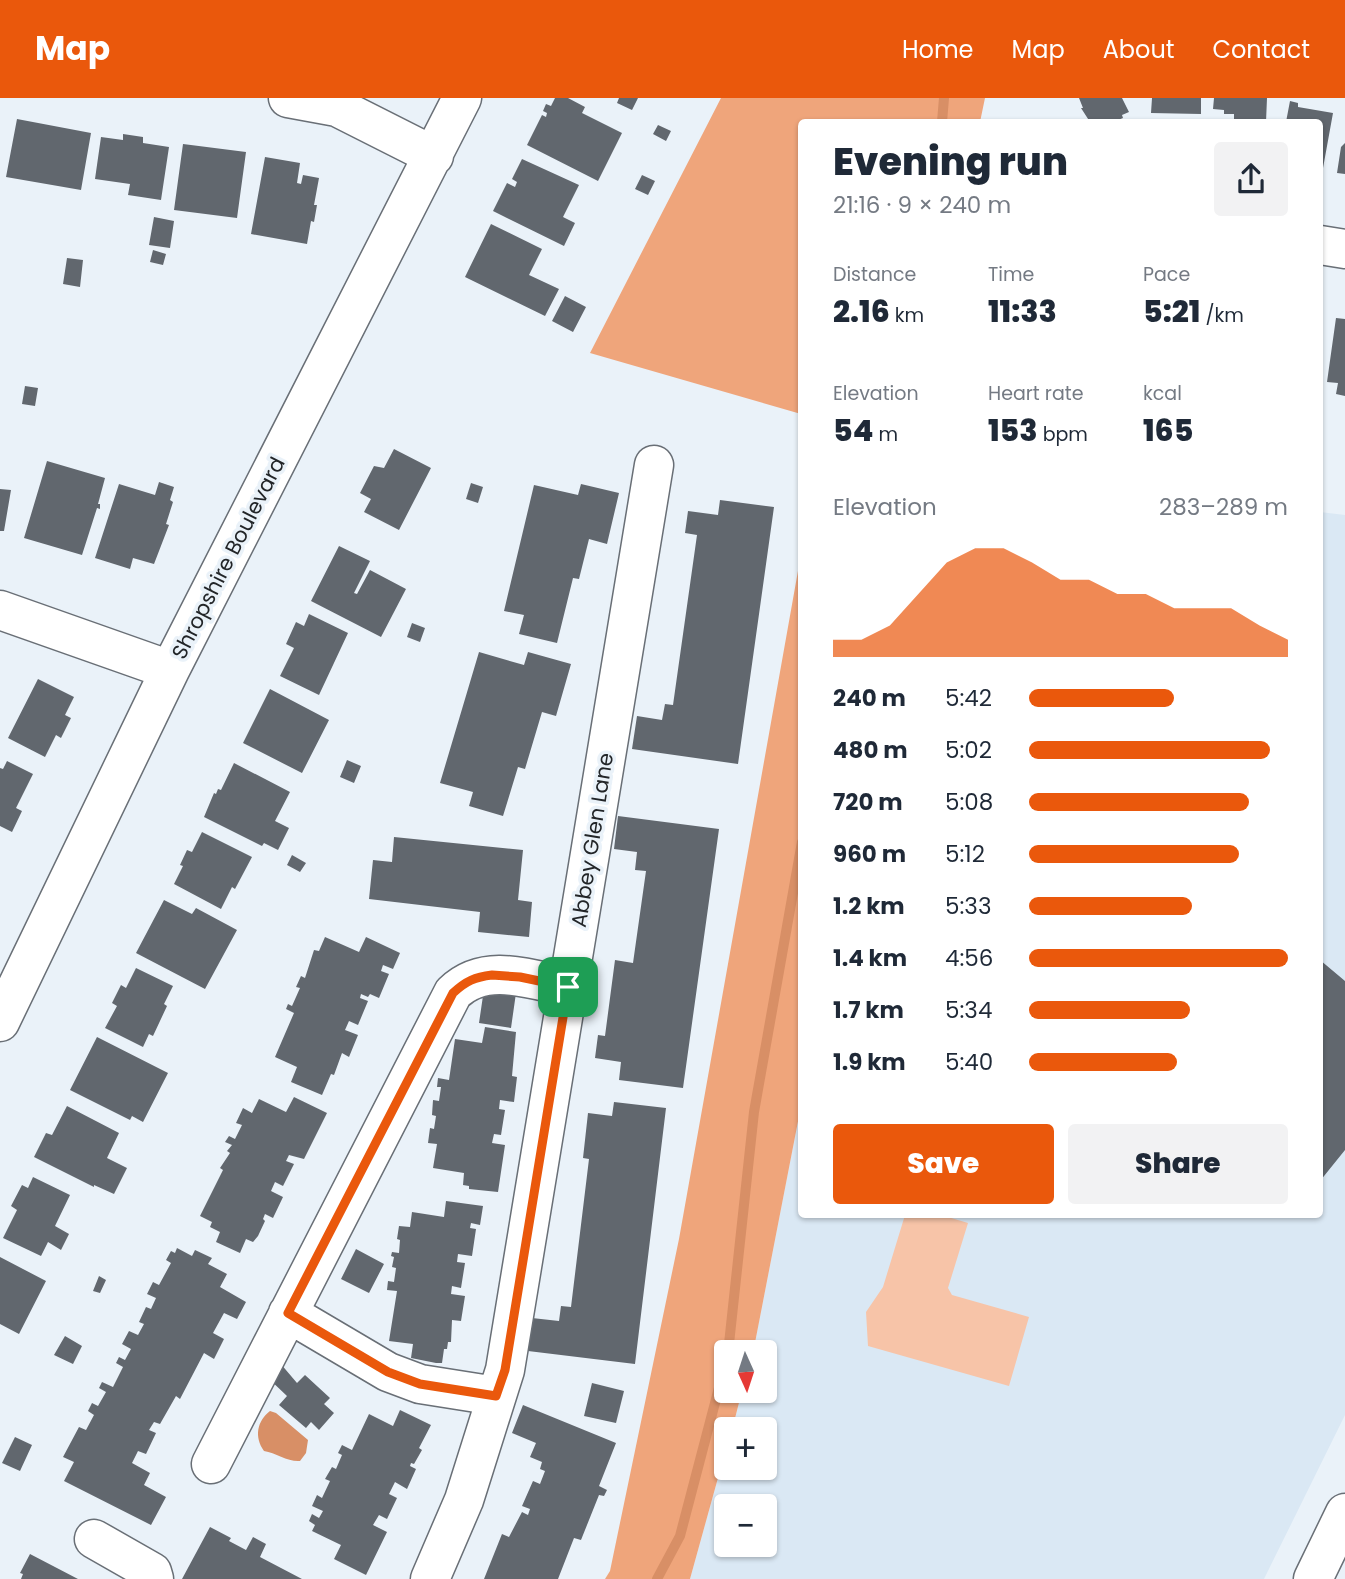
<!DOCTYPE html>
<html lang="en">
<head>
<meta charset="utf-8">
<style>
  :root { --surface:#fff; --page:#f2f2f3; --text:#1f2937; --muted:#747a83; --accent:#ea580c }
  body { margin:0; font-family:Poppins,sans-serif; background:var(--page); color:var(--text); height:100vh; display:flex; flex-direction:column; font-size:26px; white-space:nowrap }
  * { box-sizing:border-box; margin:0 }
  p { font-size:23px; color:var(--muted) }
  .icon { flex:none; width:38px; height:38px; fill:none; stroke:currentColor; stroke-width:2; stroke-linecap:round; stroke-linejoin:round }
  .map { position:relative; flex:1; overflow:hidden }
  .details { position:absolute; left:798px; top:21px; width:525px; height:1099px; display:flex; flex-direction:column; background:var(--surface); border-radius:7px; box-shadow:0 2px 5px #0004 }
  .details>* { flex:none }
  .needle { width:46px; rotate:177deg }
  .fabs { position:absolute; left:714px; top:1242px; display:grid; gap:14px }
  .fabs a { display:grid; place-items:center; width:63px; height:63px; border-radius:7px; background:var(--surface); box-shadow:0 2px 5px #0004; font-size:35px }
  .pin { position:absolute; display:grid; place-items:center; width:60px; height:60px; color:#fff; margin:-30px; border-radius:14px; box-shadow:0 4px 10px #0006 }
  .round { display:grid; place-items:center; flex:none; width:74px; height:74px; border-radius:7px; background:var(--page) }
  .summary { display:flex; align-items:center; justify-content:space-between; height:119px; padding:0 35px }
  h1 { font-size:38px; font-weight:800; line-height:52px }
  .metrics { display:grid; grid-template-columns:repeat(3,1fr); gap:10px; height:119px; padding:7px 35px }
  .metrics div { display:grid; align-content:center }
  .metrics b { font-size:30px; font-weight:800 }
  .metrics small { font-size:19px; font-weight:400 }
  .metrics p { font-size:19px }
  .chart { height:196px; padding:14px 35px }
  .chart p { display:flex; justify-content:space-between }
  .chart svg { width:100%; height:126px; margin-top:7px; fill:var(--accent); opacity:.7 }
  .button { display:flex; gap:14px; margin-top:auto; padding:14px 35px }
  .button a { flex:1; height:80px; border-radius:7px; background:var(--accent); color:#fff; font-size:28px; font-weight:800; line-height:80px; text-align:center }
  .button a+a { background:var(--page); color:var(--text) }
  ul { padding:0 35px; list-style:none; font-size:23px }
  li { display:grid; grid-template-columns:112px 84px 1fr; align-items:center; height:52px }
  li i { height:18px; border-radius:9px; background:var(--accent) }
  header { display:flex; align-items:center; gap:42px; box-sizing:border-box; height:98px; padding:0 35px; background:var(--accent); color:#fff }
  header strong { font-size:33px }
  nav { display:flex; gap:38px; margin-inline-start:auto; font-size:24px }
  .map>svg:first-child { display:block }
</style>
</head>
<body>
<header>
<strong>Map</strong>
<nav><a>Home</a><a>Map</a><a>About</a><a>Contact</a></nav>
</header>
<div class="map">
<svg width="1345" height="1481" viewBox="0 0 1345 1481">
  <rect width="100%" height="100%" fill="#eaf2f9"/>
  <!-- built -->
  <path fill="#dae8f4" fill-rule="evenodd" d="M1320,414L1345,417V1317L1264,1481H690L726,1351V1370H765V1332H732L742,1293H765V1255H753L801,1008L802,1116H1320ZM726,1409H765V1447H726Z"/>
  <!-- green -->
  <path fill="#f7c4a8" d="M938,1116L968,1125L948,1190L952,1197L1029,1219L1009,1288L868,1248L866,1214L883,1189L905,1117Z"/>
  <!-- forest -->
  <path fill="#efa57b" d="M721,0H985L980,24H802L801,316L590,255Z
    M801,456V1008L753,1255H726V1293H742L732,1332H726V1351L690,1481H605L610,1473L679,1141Z"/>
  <!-- water -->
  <path fill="#d88f66" d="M270,1313L276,1315L308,1342L306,1355L300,1363C288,1364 276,1355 264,1353C254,1339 257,1323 270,1313Z"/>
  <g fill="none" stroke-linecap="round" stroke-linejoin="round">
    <!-- stream -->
    <path stroke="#d88f66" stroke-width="10" d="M942,24L944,0
      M728,1255L754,1014L802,744
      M657,1481L680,1438L726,1263"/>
  </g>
  <!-- building -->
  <path fill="#61676e" d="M555,0H568L585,9L582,15L622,35L598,83L527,47L542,17L546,19L547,15L543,13L546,6L551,8Z
    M619,0H638L632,12L617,5Z
    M1079,0H1122L1129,14L1122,17L1123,20L1113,24H1090L1081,10H1083Z
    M1152,0H1201V16L1151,15Z
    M1214,0H1267L1266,24H1234V16H1224V12L1213,11Z
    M1290,3L1298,5V9L1333,15L1323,70H1320V24H1286Z
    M17,21L91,35L81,92L6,79Z
    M658,27L671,33L666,43L653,36Z
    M123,36L143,39V45L169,49L161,102L128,97L130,86L95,81L101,39L123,42Z
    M1345,45V76L1337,75L1341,49Z
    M183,46L246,54L237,120L174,112Z
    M265,59L300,65L297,85L301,86L303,77L319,80L314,107H317L314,124L311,123L307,146L251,136Z
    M522,61L579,87L563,119L575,125L564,148L493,113L507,85L515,89L517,84L512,81Z
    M642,77L655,83L648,97L635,91Z
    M154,119L174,123L170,150L149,147Z
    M491,126L542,151L529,177L559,191L545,218L465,179Z
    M153,152L166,156L163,167L150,164Z
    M67,160L83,162L80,189L63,186Z
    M565,198L586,209L573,234L552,223Z
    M1336,220L1345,221V298L1336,296L1338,285L1327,284Z
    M25,288L38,290L35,308L22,306Z
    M394,351L431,370L399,432L364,414L371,401L360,395L374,368L384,370Z
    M47,363L105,380L98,406H100V411L97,410L82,457L24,440Z
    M159,384L174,389L170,402L173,404L166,426L169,427L154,466L133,460L130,471L95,460L119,386L155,397Z
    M471,385L483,389L478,405L466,401Z
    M581,386L619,395L607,446L589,441L579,481L573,480L557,545L519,536L524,517L504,513L534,387L578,397Z
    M0,391L11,392L4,433H0Z
    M720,402L774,409L738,666L632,651L637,618L662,622L665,606L673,607L697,437L685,435L688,413L718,417Z
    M339,448L370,463L354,495L357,496L370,472L406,491L381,539L311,503Z
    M309,516L348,535L319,597L280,578L294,550L286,546L296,524L304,528Z
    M412,525L425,530L420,544L407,539Z
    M479,554L524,567L528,554L571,566L556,618L542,614L525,671L518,669L503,718L469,708L473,694L440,685Z
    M38,581L74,599L65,617L71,620L61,640L56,637L45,659L8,640Z
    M270,591L329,622L302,675L243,645Z
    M347,662L361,668L354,685L340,679Z
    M7,663L33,676L16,710L22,713L12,734L0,728V670L3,671Z
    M234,665L290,694L275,723L289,730L278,752L264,745L262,748L204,719L214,695L216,696L218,691L221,692Z
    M618,718L719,731L683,990L619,982L621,964L595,960L598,937L605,938L615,862L633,865L646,773L635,772L637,754L614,751Z
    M202,734L252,759L235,791L232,789L221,811L174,786L183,768L180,767L187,752L192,754Z
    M394,739L523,752L518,802L532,804L529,839L478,834L480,814L369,801L373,762L392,764Z
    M292,757L306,765L300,774L287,767Z
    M164,802L192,816L196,810L237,832L205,891L136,855Z
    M325,839L359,854L366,839L400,855L393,871L383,867L381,873L389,876L379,900L370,896L368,899L361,896L360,900L368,903L358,927L349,923L345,932L358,937L349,959L342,955L334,977L331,976L322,997L291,984L297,969L275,959L294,915L286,911L288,906L292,908L300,890L296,889L301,878L305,880L314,852L319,853Z
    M1320,862L1345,883V1052L1320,1083Z
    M136,870L173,888L164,906L167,908L153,938L149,936L143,949L105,930L117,908L112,905L121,887L126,890Z
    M484,891L516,895L511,930L479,925Z
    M485,929L516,934L512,978L517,979L514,1004L500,1002L499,1011L505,1012L501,1037L494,1036L492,1045L505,1047L498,1094L469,1091V1088L463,1087L464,1075L433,1070L437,1046L428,1045L430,1030L434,1031L436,1018L432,1017L433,1002L439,1003L441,989H437L438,980L449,982L455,941L482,945Z
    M97,939L168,975L143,1024L132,1018L130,1022L70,992Z
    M294,999L327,1015L304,1061L289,1057L286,1063L294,1066L283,1088L275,1084L271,1093L283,1099L273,1120L265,1116L263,1121L265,1123L258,1138L253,1144L246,1141L240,1155L216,1144L220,1134L210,1129L212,1124L200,1118L223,1072L220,1070L230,1055L227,1053L232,1047L225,1044L229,1038L235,1041L242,1027L236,1025L243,1010L252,1015L259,1001L286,1014Z
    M614,1004L666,1010L635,1266L528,1253L532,1220L559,1223L561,1208L571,1209L589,1061L583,1060L588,1015L612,1018Z
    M67,1008L119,1035L107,1060L127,1070L114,1096L94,1087V1089L34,1059L46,1035L52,1037Z
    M33,1079L70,1097L55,1128L69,1136L61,1152L48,1144L41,1158L3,1140L17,1112L11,1108L22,1087L28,1090Z
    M446,1103L483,1108L480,1127L471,1125L470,1130L476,1131L472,1158L458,1156L457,1164L465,1165L461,1190L452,1188L451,1196L465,1198L461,1223L452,1222L451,1244H448L447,1251H444L442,1265H436L411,1260L413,1246L389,1243L397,1193L387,1192L388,1183L394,1184L396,1170L392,1169L394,1159L391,1158L392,1154L399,1155L400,1142L397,1141L399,1128L410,1129L412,1114L444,1119Z
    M177,1150L192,1158L195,1152L212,1160L208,1166L227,1176L220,1189L246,1204L237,1221L224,1215L213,1235L224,1241L214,1261L204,1255L180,1301L176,1298L160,1326L154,1324L149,1332L156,1335L146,1356L138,1353L132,1365L150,1375L144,1387L166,1399L151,1427L64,1383L74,1364L63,1359L79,1329L86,1332L94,1317L88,1313L92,1305L98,1308L106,1294L99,1290L102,1284L113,1289L123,1269L116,1265L119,1259L125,1262L131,1251L122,1246L129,1233L138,1237L144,1226L139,1224L146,1209L151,1211L156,1200L147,1196L153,1184L159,1187L171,1165L166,1162L171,1153L175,1155Z
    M356,1151L384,1166L369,1195L341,1181Z
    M0,1159L46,1183L19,1236L0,1226Z
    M99,1178L106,1182L100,1195L93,1193Z
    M65,1238L82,1248L73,1266L54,1257Z
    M280,1265L297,1285L305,1277L330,1300L324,1306L334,1315L319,1332L311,1324L306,1330L279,1307L287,1298L267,1279Z
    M592,1285L624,1293L616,1325L584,1318Z
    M523,1307L616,1345L599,1388L607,1392L604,1398L599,1397L581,1442L574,1440L558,1481H484L502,1436L509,1439L522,1414L528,1417L530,1411L522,1408L533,1383L540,1386L545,1373L540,1371L542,1364L530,1359L536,1345L512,1335Z
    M400,1312L431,1327L419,1350L422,1352L414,1366L411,1365L410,1368L416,1371L407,1391L395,1384L389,1396L397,1400L387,1421L379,1417L373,1427L387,1434L366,1477L334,1461L341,1447L312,1433L315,1427L309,1423L312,1416L319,1420L323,1413L312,1408L317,1397L322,1400L330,1383L325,1381L332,1369L336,1371L342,1357L338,1355L342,1347L352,1352L369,1316L393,1328Z
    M15,1339L32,1347L20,1373L2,1365Z
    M210,1429L231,1440L229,1443L246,1452L253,1439L266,1446L260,1459L302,1481H182Z
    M30,1456L78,1481H21L23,1476L20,1475Z"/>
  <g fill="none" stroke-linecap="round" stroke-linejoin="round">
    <!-- minor casing -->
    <g stroke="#696f76" stroke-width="41">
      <path id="minor" d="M288,0L337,9L434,58
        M1320,147L1345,151
        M0,512L170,572
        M0,924L170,572L462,0
        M288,1215L388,1274L420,1286L496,1298
        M211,1366L453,895C485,864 529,881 568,889
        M94,1441L152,1474L154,1481
        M430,1481L464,1402L505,1272L654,367
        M1313,1481L1345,1415"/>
    </g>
    <!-- minor -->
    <use href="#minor" stroke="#fff" stroke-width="38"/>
  </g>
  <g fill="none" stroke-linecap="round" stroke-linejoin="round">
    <!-- route casing -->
    <g stroke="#fff" stroke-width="14">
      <path id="route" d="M492,877L520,879L568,889L505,1272L496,1298L420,1286L388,1274L288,1215L453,895C466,883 475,879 492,877Z"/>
    </g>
    <!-- route -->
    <use href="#route" stroke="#ea580c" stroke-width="9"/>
  </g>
  <g text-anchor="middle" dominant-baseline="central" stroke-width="7" stroke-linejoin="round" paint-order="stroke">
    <!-- street labels -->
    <g font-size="21" fill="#222528" stroke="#eaf2f9">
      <text transform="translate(228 460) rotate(-63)">Shropshire Boulevard</text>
      <text transform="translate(592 742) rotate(-81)">Abbey Glen Lane</text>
    </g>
  </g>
</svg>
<div class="fabs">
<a><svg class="needle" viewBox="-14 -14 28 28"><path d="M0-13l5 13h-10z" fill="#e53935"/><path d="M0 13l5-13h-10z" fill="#747a83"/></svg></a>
<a>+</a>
<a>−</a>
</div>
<div class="pin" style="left:568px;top:889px;background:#1e9e55"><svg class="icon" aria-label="arrive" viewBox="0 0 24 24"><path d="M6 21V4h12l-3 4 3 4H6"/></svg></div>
<section class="details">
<div class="summary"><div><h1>Evening run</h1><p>21:16 · 9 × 240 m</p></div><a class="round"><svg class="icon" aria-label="share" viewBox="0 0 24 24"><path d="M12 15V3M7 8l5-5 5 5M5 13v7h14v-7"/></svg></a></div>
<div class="metrics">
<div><p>Distance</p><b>2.16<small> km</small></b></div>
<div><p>Time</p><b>11:33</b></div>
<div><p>Pace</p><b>5:21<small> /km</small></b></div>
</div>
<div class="metrics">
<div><p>Elevation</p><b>54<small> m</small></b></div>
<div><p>Heart rate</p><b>153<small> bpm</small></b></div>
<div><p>kcal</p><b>165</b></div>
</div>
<div class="chart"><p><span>Elevation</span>283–289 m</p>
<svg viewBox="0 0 160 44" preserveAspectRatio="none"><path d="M0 44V38L10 38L20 33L30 22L40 11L50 6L60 6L70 11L80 17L90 17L100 22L110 22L120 27L130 27L140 27L150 33L160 38V44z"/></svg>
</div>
<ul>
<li><b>240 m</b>5:42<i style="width:56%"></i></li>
<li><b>480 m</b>5:02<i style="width:93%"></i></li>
<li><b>720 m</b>5:08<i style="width:85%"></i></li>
<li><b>960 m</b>5:12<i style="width:81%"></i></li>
<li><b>1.2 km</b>5:33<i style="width:63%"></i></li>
<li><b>1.4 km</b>4:56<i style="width:100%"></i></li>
<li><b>1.7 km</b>5:34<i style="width:62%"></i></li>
<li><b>1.9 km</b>5:40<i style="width:57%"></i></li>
</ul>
<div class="button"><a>Save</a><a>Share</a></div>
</section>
</div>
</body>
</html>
